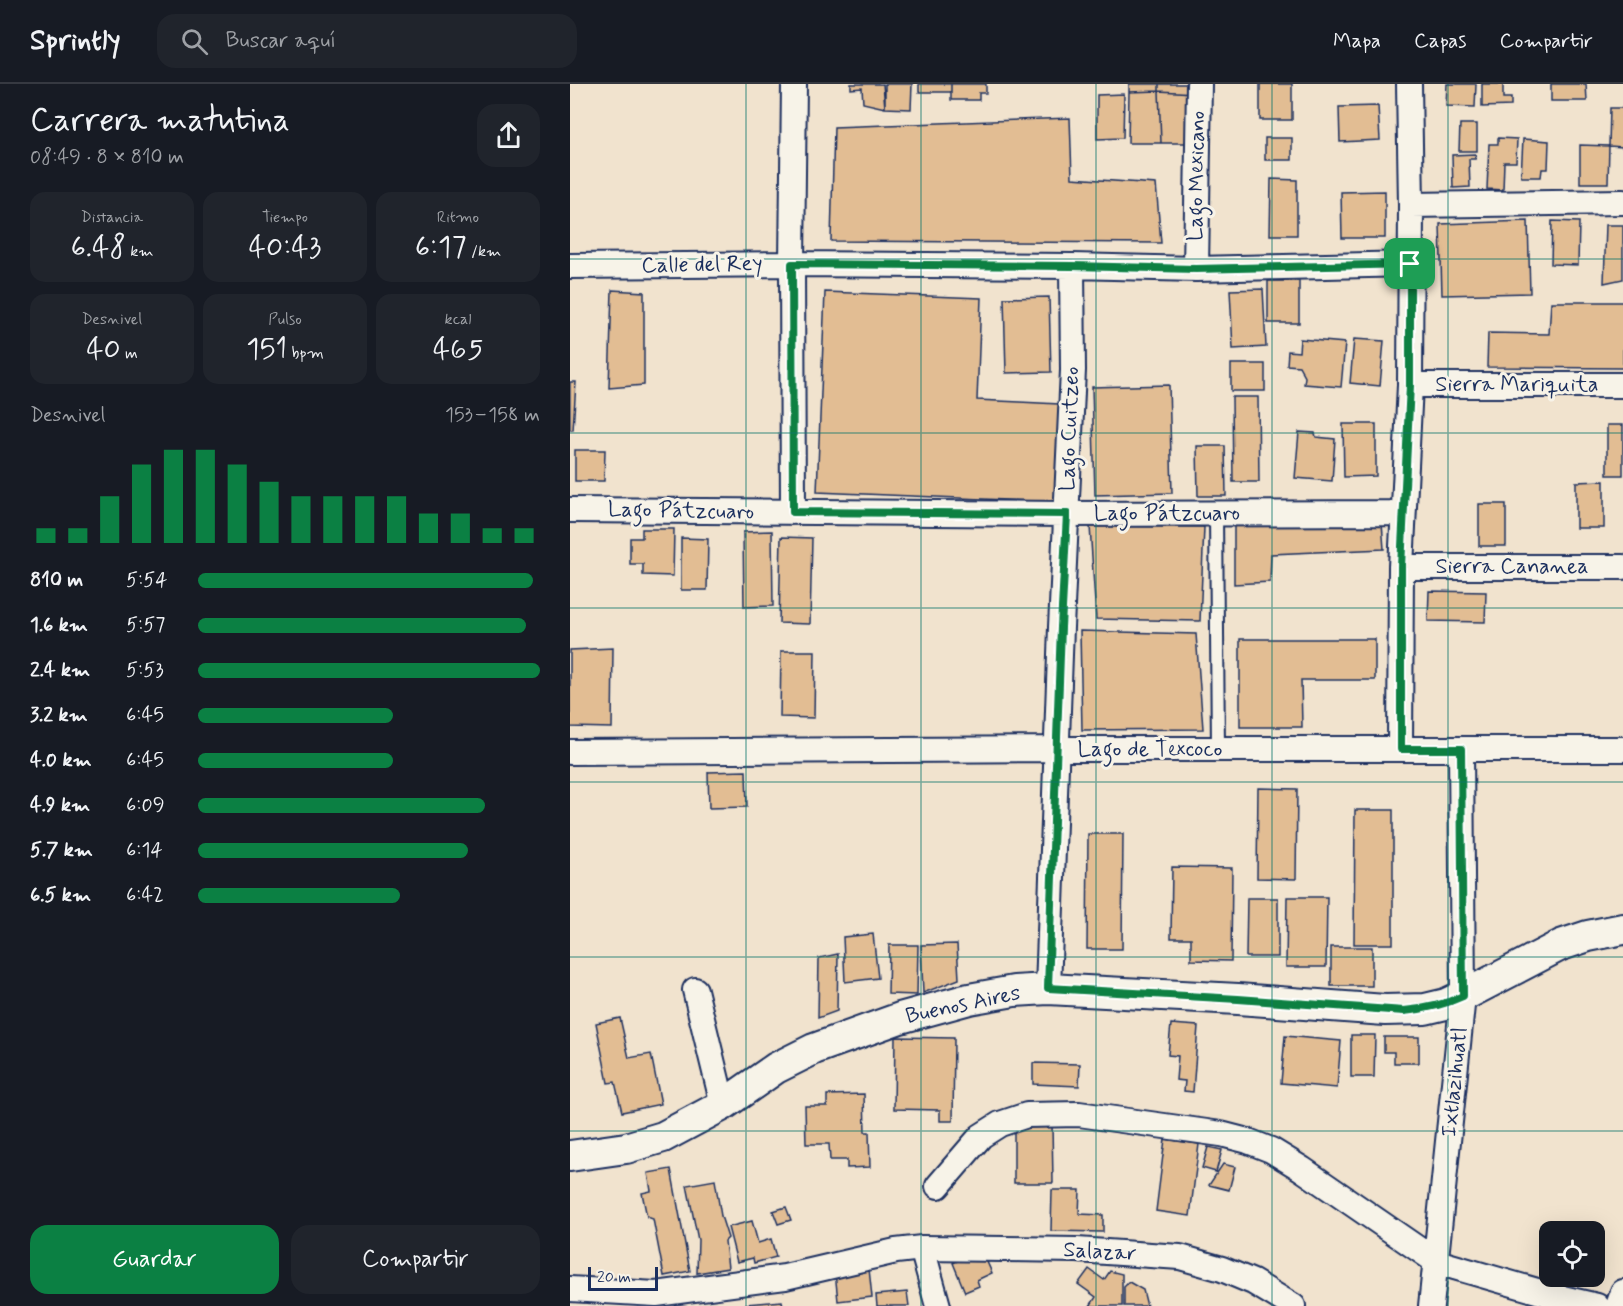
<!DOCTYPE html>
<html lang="es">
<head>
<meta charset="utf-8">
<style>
  :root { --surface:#171b24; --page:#20242c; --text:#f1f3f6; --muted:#9ea1a6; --line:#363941; --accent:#0b8043 }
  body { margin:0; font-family:Mynerve,sans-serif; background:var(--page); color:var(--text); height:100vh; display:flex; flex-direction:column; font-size:22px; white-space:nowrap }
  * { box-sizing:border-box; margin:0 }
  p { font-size:20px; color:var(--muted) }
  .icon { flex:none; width:33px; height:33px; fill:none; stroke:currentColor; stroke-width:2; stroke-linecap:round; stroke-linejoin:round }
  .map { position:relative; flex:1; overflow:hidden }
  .side { display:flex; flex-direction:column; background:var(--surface); width:570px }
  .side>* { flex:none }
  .tools { position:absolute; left:969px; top:1137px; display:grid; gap:12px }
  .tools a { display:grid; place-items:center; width:66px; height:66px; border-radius:12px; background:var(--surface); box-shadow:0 6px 24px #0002; font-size:30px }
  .scale { position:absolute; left:18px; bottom:15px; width:70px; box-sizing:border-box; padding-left:6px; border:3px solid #1b2f5e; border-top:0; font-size:16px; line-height:21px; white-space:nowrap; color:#1b2f5e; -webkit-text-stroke:4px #f7f3e8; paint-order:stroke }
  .pin { position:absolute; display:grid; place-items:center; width:51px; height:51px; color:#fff; margin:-26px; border-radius:12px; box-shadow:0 3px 9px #0006 }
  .round { display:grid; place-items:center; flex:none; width:63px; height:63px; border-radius:18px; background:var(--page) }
  .summary { display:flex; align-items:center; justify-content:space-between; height:102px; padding:0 30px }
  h1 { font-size:33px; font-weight:600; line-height:45px }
  .stats { display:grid; grid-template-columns:repeat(3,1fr); gap:9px; height:102px; padding:6px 30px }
  .stats div { display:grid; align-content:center; border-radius:15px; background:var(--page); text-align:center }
  .stats b { font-size:30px; font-weight:600 }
  .stats small { font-size:16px; font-weight:400 }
  .stats p { font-size:16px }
  .chart { height:168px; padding:12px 30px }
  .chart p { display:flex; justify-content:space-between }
  .chart svg { width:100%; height:108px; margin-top:6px; stroke:var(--accent); stroke-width:6 }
  .button { display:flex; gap:12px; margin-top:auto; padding:12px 30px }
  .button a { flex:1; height:69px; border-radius:18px; background:var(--accent); color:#fff; font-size:24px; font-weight:600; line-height:69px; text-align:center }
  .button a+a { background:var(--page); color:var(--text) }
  ul { padding:0 30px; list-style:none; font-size:20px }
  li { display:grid; grid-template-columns:96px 72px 1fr; align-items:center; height:45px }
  li i { height:15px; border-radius:8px; background:var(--accent) }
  header { display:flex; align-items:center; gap:36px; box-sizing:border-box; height:84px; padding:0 30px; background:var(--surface); border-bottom:2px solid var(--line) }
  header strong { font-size:28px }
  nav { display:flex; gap:33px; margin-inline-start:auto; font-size:21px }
  .search { width:420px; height:54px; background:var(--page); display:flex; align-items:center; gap:15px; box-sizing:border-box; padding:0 21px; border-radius:18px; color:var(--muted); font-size:22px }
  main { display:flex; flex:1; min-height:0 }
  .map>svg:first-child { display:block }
</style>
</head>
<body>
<header>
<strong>Sprintly</strong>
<div class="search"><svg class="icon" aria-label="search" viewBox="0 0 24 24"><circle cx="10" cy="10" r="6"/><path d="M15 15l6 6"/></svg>Buscar aquí</div>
<nav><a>Mapa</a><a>Capas</a><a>Compartir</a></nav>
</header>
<main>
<section class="side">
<div class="summary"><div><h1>Carrera matutina</h1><p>08:49 · 8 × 810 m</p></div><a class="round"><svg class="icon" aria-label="share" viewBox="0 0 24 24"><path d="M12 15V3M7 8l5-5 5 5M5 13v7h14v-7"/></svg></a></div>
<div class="stats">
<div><p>Distancia</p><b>6.48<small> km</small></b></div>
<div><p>Tiempo</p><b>40:43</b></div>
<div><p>Ritmo</p><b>6:17<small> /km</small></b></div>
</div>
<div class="stats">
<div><p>Desnivel</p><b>40<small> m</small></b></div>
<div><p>Pulso</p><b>151<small> bpm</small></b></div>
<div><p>kcal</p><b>465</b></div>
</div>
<div class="chart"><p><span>Desnivel</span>153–158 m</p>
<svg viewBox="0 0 160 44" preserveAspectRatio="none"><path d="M5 44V38M15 44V38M25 44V25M35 44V12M45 44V6M55 44V6M65 44V12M75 44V19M85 44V25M95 44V25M105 44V25M115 44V25M125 44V32M135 44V32M145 44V38M155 44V38"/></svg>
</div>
<ul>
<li><b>810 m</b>5:54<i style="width:98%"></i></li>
<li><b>1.6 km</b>5:57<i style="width:96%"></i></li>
<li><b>2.4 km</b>5:53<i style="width:100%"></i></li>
<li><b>3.2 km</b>6:45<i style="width:57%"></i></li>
<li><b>4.0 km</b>6:45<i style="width:57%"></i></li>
<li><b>4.9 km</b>6:09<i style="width:84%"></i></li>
<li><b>5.7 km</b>6:14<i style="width:79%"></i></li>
<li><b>6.5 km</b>6:42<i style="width:59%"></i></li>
</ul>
<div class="button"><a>Guardar</a><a>Compartir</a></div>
</section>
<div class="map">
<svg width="1053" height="1222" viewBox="0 0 1053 1222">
  <rect width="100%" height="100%" fill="#f1e3ce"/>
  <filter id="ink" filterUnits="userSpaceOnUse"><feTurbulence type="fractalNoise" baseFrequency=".0167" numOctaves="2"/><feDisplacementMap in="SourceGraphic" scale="12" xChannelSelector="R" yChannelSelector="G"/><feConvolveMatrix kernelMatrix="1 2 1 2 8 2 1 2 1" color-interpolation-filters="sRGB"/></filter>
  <g filter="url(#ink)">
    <!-- building -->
    <path fill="#e2bd93" stroke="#1b2f5e" stroke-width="1.5" d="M281,0H313L315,24L293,19L292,4L281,5Z
      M315,0H342L341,25L315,24Z
      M349,0H381V8H349Z
      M381,0H416V9H409V16H381Z
      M559,0H589V7L559,8Z
      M589,0H624V9L589,7Z
      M690,0H722V36H690Z
      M877,0H906L905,23L876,22Z
      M912,0H933V14H941V22L912,23Z
      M981,0H1016L1017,17H981Z
      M589,7L624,9L623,59H591Z
      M589,7L591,59H558L559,8Z
      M554,10L553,54L527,55V11Z
      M808,22L810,56L770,58L769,23Z
      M1040,24H1053V63L1039,62Z
      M500,34L502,94L586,100L591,159L261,157L264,43Z
      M890,40H907V67H889Z
      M695,54H722V76H695Z
      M928,54L947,55L946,78H934L933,106L917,105L919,60H928Z
      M953,55L979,57L978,85H972L971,93H951Z
      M1010,61L1039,62L1038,99H1010Z
      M905,70L906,75H899L900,103L883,104L882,71Z
      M701,95L727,96V151H700Z
      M815,107V154H772L771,108Z
      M958,137L960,209L872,211L870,140Z
      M982,137L1009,138L1008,181L981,180Z
      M1036,141H1053V195L1034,199Z
      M698,197H729V239H698Z
      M693,205L696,263L663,265L660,206Z
      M42,206L74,208V301L39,304Z
      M255,208L411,214L407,316L489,320L485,418L247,408Z
      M479,213L481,288L436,289L434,214Z
      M981,218H1053V284L917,283L918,249L979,250Z
      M730,255L775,259L771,303L734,300L735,293L729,282L717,281L718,267L729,268Z
      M784,255L814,257L810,302L780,299Z
      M661,280H695V307H661Z
      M0,298H6L3,346H0Z
      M599,301L602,409L525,411L522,303Z
      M662,313H688L689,398H663Z
      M773,340H806V392L774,393Z
      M1037,341H1053V391H1037Z
      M729,348L745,349L746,353L765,355L762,397L725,394Z
      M627,362H655L656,412H628Z
      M5,366H35L34,397H5Z
      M1034,397V444H1006V398Z
      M909,420H936V462H909Z
      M812,439L814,465L701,470L700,498L664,500V442Z
      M520,442L634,443L630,537L526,535Z
      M72,445H104L103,492L73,491V480H60V454H72Z
      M202,447L203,522L174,523L173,448Z
      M211,453L242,454L240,540L209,539Z
      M111,454L138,455L137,506H111Z
      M859,507L916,508L915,538L858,537Z
      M510,547L626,550L633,645L512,646Z
      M670,555H805V596H731L732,643H670Z
      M43,564L42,644L0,643V566Z
      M211,567H245L244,634L210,633Z
      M176,687L177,723L139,724L138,688Z
      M688,704L727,705L726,795L687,794Z
      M785,726H823V860H784Z
      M518,750H553L552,865H517Z
      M602,783L662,784L661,877L621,876V854H601Z
      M717,813H757L756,883H716Z
      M677,814H708V873H676Z
      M303,850L308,894L275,898L273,853Z
      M387,860L389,895L353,909L351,861Z
      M319,861H348L347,911L318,910Z
      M761,863H802V902H761Z
      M268,870L267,927L248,934L249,874Z
      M50,934L59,974L81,970L91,1020L52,1028L45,998L38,999L26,939Z
      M601,940L628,942L623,1008L614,1007L615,997L606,996L608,972L598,971Z
      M781,951H805L804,993H781Z
      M715,952L771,957L767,1004L711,999Z
      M325,953L384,954L383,1037H370V1026L324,1025Z
      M814,953H849V979H824V968H814Z
      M463,979L510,980L509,1002L463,1000Z
      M294,1010L295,1048H299L300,1083L277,1084V1076H260L259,1060H236L235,1022H257V1011Z
      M444,1040H482L483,1099H444Z
      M595,1055L629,1060L620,1132L586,1127Z
      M638,1063L652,1066L646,1088L632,1084Z
      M653,1080L665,1083L659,1106L639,1101Z
      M101,1085L120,1187L94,1192L83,1135L77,1133L72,1109L81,1107L78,1089Z
      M145,1096L151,1132L158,1154L155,1157L158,1184L127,1189L128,1156L117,1101Z
      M482,1106H510L509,1130L533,1131V1148L481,1147Z
      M216,1123L221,1136L208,1140L203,1127Z
      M182,1137L188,1159L201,1155L206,1173L184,1179L183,1174L167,1178L158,1143Z
      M412,1167L422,1189L407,1196L409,1202L395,1208L383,1179Z
      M299,1185L302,1213L268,1217L265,1188Z
      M519,1185L534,1196L540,1187L552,1190V1222H520L526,1213L508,1200Z
      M559,1198L573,1206L577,1222H554V1203Z
      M337,1208L339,1222H307L306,1211Z
      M212,1217L213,1222H176V1220Z"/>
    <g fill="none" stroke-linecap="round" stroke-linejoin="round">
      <!-- service casing -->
      <g stroke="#1b2f5e" stroke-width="16">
        <path id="service" d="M646,429L648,666"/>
      </g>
      <!-- minor casing -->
      <g stroke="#1b2f5e" stroke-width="28">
        <path id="minor" d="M841,121L1053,118
          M0,182L222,180L502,182L626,185L840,180
          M626,185L629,0
          M840,301H1053
          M0,426L497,430L833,429
          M223,428L222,180L224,0
          M831,483H1053
          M830,665L831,483L840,301L841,121L839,0
          M0,668L488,665H1053
          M478,905L491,543L503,286L502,182
          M125,906L153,1021
          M368,1102L411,1052L430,1040L457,1031L509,1030L651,1050L678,1057L701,1066L732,1085L867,1178L988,1213L1027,1222
          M352,1164L368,1222
          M0,1205L86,1210L215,1193L326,1167L352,1164L507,1166L610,1173L652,1185L683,1198L723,1222
          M861,1222L893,912L891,665
          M1048,1222L1053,1208"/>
      </g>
      <!-- tertiary casing -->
      <g stroke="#1b2f5e" stroke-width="34">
        <path id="tertiary" d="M0,1072L56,1064L93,1053L153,1021L206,984L244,965L330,934L399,915L444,907L478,905L668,915L815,926L855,925L876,920L893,912L991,861L1018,852L1053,845"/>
      </g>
      <!-- service -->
      <use href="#service" stroke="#f7f3e8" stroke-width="12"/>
      <!-- minor -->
      <use href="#minor" stroke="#f7f3e8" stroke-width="24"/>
      <!-- tertiary -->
      <use href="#tertiary" stroke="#f7f3e8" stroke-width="30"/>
    </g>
  </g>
  <g fill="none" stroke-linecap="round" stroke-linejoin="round" filter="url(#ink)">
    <!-- route casing -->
    <g stroke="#fff" stroke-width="12">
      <path id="route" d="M222,180L502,182L626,185L840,180V301L831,483V665H891L893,912C874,921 855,925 834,927L668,915L478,904L491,543L497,430L223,428Z"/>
    </g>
    <!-- route -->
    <use href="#route" stroke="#0b8043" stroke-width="8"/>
  </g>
  <!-- grid -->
  <path fill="none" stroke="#0f766e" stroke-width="1.5" stroke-opacity="0.55" d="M176,0V1222M351,0V1222M526,0V1222M702,0V1222M878,0V1222M0,175H1053M0,349H1053M0,524H1053M0,698H1053M0,873H1053M0,1047H1053"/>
  <g text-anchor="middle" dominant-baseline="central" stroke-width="6" stroke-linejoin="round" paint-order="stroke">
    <!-- street labels -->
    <g font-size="22" fill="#1b2f5e" stroke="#f7f3e8">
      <text transform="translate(627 92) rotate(-89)">Lago Mexicano</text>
      <text transform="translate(132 181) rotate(-1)">Calle del Rey</text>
      <text x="947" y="301">Sierra Mariquita</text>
      <text transform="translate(500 345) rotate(-88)">Lago Cuitzeo</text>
      <text transform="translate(111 427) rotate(1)">Lago Pátzcuaro</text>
      <text x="597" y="430">Lago Pátzcuaro</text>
      <text x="942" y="483">Sierra Cananea</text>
      <text x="580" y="666">Lago de Texcoco</text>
      <text transform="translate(393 921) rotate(-12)">Buenos Aires</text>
      <text transform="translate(885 998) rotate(-84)">Ixtlazihuatl</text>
      <text transform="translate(530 1168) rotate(3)">Salazar</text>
    </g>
  </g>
</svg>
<div class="tools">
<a><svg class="icon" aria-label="locate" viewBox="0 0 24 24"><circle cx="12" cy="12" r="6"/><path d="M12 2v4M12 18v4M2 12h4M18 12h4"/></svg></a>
</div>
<div class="scale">20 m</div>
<div class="pin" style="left:840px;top:180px;background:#1e9e55"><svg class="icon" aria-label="arrive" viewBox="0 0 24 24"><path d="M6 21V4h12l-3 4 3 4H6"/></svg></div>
</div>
</main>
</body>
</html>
